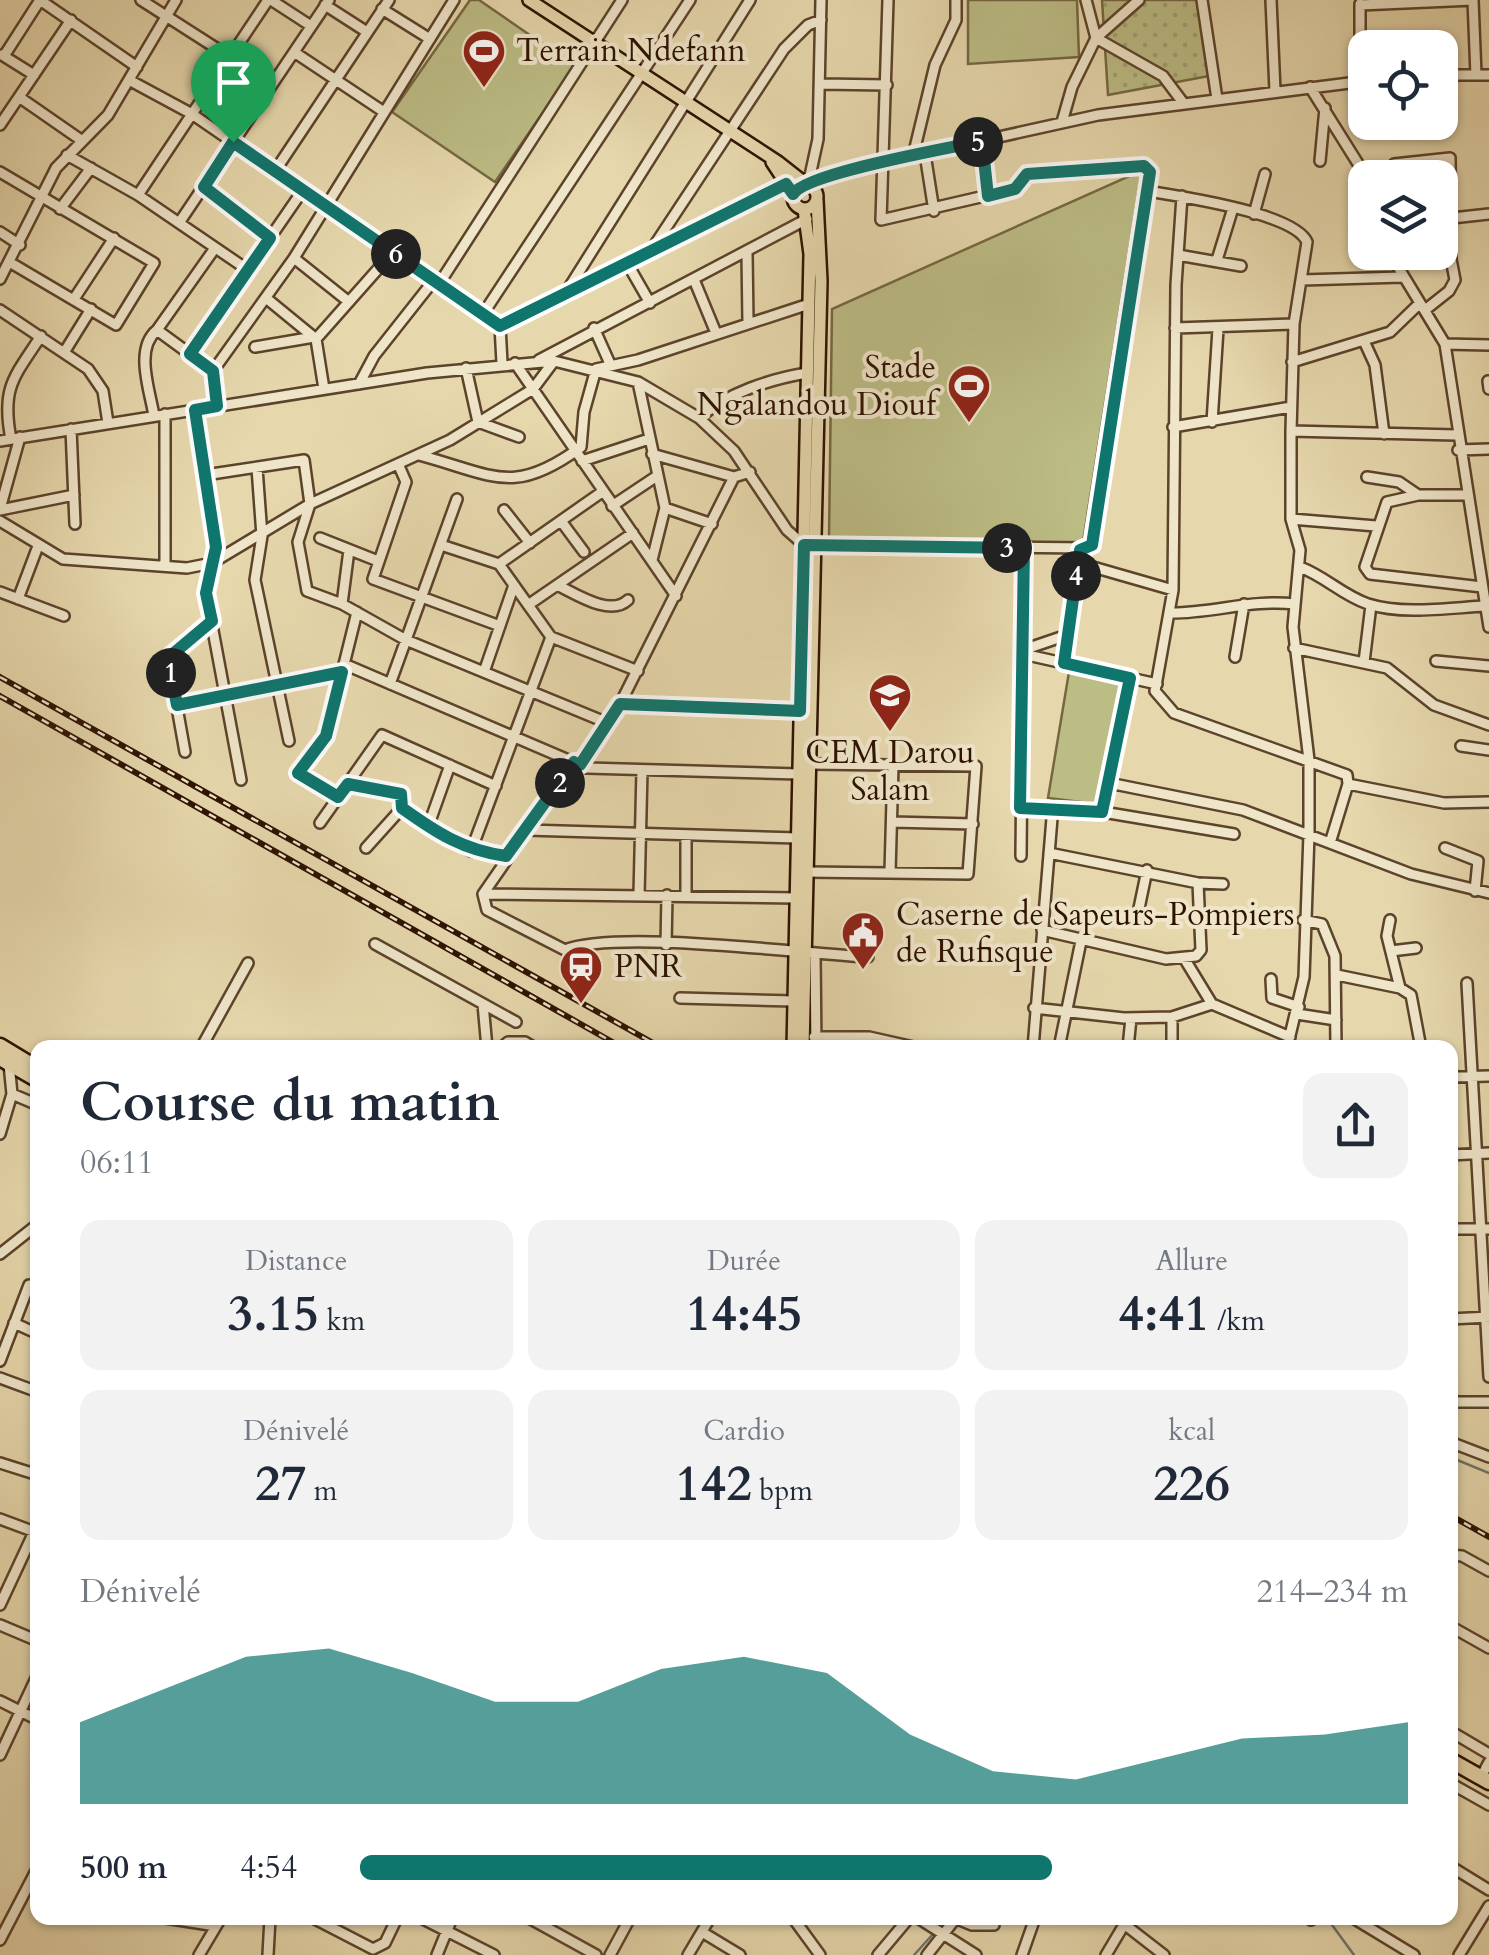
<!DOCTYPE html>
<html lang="fr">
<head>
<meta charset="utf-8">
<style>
  :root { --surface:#fff; --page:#f2f2f3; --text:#1f2937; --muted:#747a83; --accent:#0f766e }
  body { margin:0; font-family:Cardo,serif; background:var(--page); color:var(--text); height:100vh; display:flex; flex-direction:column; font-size:38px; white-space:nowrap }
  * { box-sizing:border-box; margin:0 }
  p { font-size:32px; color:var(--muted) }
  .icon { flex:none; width:55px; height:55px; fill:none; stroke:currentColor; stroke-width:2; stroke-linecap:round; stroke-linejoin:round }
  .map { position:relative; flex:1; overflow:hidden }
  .sheet { position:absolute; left:30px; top:1040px; width:1428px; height:885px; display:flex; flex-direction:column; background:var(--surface); border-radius:20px; box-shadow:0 2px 8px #0004 }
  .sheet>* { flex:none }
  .fabs { position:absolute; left:1348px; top:30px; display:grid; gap:20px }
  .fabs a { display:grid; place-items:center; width:110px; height:110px; border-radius:20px; background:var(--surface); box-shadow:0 2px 8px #0004; font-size:50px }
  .pin { position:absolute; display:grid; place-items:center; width:85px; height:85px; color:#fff; margin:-102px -42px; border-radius:50% 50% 50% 0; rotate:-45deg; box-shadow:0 0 10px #0007 }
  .pin .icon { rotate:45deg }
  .km { position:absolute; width:50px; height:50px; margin:-25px; border-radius:50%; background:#222; color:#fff; font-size:28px; line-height:50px; text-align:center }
  .round { display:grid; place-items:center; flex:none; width:105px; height:105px; border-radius:20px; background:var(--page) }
  .overview { display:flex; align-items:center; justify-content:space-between; height:170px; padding:0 50px }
  h1 { font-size:55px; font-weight:700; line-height:75px }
  .figures { display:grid; grid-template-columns:repeat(3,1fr); gap:15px; height:170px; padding:10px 50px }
  .figures div { display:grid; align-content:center; border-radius:20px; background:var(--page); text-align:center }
  .figures b { font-size:50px; font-weight:700 }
  .figures small { font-size:28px; font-weight:400 }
  .figures p { font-size:28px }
  .chart { height:280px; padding:20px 50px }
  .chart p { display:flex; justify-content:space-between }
  .chart svg { width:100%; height:180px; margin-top:10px; fill:var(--accent); opacity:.7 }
  ul { padding:0 50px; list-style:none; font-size:32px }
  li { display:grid; grid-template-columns:160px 120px 1fr; align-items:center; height:75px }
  li i { height:25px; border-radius:12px; background:var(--accent) }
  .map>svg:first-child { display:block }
</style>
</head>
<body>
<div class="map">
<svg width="1489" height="1955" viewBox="0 0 1489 1955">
  <defs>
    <pattern id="grass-dots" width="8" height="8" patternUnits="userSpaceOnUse" patternTransform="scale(2.5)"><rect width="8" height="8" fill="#bcbc85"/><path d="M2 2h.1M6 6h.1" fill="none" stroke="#a2a171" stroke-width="1.8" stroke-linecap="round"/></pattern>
  </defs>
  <rect width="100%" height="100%" fill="#e6d7ac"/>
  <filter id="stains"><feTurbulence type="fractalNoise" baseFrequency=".002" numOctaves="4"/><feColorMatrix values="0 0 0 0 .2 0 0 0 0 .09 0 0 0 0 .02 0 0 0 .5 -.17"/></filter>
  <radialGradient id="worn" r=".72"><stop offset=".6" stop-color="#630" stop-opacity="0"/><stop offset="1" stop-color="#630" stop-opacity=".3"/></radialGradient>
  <!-- grass -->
  <path fill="url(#grass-dots)" stroke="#756742" stroke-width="2.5" d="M1102,0H1200L1209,76L1108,95Z"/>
  <!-- garden -->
  <path fill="#bcbc85" stroke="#756742" stroke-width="2.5" d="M470,0H479L575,66L495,182L392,112Z
    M968,0H1077L1079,57L968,64Z
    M1145,169L1088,544L829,538L832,309Z
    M1070,666L1130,679L1105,805L1048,798Z"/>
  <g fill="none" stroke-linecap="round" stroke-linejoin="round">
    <!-- stream -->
    <path stroke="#6f756c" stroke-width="2.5" d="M1253,1017L1288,1030
      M1450,1457L1489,1473
      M1327,1918L1354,1955
      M938,1928L946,1918
      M914,1955L933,1934"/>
    <!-- minor casing -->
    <g stroke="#5c432b" stroke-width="14">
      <path id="minor" d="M141,0L230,57
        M271,0L311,26
        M1139,0L1096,38L1163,76L1184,104
        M1202,0L1217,99
        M1271,0L1275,91
        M325,5L367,32
        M1360,5L1473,0L1476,75
        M382,9L430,39
        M294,52L384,112
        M2,55L34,75
        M4,56L40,0L137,67
        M1440,75H1489
        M129,80L192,114L500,326
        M1360,81V4
        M820,84L887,85
        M1310,87L1367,178
        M19,97L81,140
        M1062,122L1072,87L1096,38L1086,0
        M0,125L71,20
        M981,141L988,197
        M925,154L934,211
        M67,155L138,195L248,270
        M913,156L935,65L956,20V0
        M1320,161L1325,108
        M275,171L389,0
        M0,172L154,263L116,325L11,263
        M1399,178L1394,164L1450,158L1451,259
        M808,185L818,139L821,0
        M809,185L832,174L1098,115L1365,81
        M204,187L271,238
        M1147,191C1178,196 1295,213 1307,242L1294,324L1291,431V519L1300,550L1293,627L1309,760V834L1304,977L1287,1048
        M138,195L268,0
        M1182,196L1176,285L1173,590L1155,691L1174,713L1347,775L1348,784L1330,843
        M60,209L91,168
        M1254,214L1265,174
        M1452,218L1489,214
        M179,223L329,0
        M0,232L20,245
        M652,249L784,49L808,25L821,20
        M1389,252L1445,344L1489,627
        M747,253L748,322
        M1178,255L1241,266
        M294,258L349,302
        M1217,260L1233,208
        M627,263L650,303
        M0,279L56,168L108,115L176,0
        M1302,280L1402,277
        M695,282L716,333
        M439,284L622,0
        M565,294L750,0
        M266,298L316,339L324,389
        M74,299L114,238
        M0,310L88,369L103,391L108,423
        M1425,310L1449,291L1455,280L1451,259L1440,243
        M483,314L690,0
        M500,326L787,184
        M500,326L502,363
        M594,328L611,366
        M1175,328L1294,324
        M157,330L215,248
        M316,339L393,252
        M1364,341L1375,365L1384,434
        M1445,344L1489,345
        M255,347L314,337
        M65,351L91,309
        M190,354L303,190
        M539,360L807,219
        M1292,362L1390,332L1420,303
        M515,363L676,596
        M466,368L478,422L519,437
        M1488,381L1489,389
        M638,382L665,508L652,560
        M359,384L374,356L434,280
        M217,406L213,371L294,258L454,0
        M195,410L216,547L206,593L241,780
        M154,416C150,390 134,349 157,330L213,371
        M699,418C727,393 770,379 807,373
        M1212,422L1218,329
        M1173,427L1291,407
        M71,429L75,524
        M1291,431L1456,435
        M11,439C1,388 14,377 41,336
        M0,441L427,373L554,361L638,382L699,418L734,451L787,530L804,545L1088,548L1148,167L1027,174L1015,189L881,220L888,0
        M1458,450L1489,449
        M652,454L734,477L750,472
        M419,455C494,475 513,497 581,447L584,412L596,369L638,360L809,304
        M582,461L649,439
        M399,466L406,482L373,579L500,626
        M257,468L262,536L255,580L289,741
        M205,475L304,460L310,504L298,542L307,591L342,604L406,640L610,724
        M1367,477L1399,482L1418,495
        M1467,495H1418L1387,502L1365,567L1370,574L1482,587
        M612,506L657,476
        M665,508L712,524
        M0,509L20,437
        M0,510L74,495
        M504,510L530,543
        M1291,519L1376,526
        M0,521L63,559L187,568L212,563L310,504L450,440L533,389L554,361
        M561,521L584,552
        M320,538L378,561
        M441,545L499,564L551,637L638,671
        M165,563V414
        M1079,563L1173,590
        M499,564L602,492
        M1300,567C1326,577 1342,595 1368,604C1403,615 1448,608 1485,606
        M557,585C576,594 610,617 628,600
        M0,592L64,616
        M18,599L38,546
        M342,604L349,550
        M528,605L633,533
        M1172,613C1214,613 1253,599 1295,604
        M1294,648L1387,668L1434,705L1489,725
        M1023,650L1067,635
        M1023,654L1157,684
        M1235,657L1244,604
        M1436,661L1489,666
        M1364,662L1371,605
        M1064,663L1080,550
        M344,664L587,768L799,774
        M484,672L514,585
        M390,684L457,499
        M620,704L800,711
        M177,705L342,672
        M1461,746L1489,750
        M185,752L168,657L211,621
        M574,763L483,894L487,910L565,950C616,929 803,954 868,957
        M579,765L610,724L734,477
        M1109,783L1243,810L1411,874L1489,893
        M348,784L401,794L404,799L402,808L366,848
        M1348,784L1444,803L1489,802
        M338,797L298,773L326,737L357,612
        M402,808L471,851L506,855
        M1020,808L1103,812L1234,834
        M1103,812L1131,678
        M892,822L973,824
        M320,823L382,735L496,786
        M428,827L450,765
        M527,830L798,838
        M1445,848L1478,861L1475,891
        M471,851L551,637
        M1049,853L1198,883L1223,884
        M1021,856L1024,548
        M807,872L968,874L976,766L809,764
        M890,872L893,765
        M483,894L797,898
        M639,895L642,770
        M686,896V837
        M1137,918L1147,870
        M1303,920L1322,924L1335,956L1336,1048
        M1390,920L1387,936L1400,988
        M1042,930L1166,959L1196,956L1201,950L1198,883
        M375,944L516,1022
        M666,945L667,895
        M1391,951L1416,948
        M815,954L816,1048
        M1184,958L1212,1004L1290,1037
        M1337,975L1400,988L1411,995L1421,1048
        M1271,979L1272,998L1299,1007
        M1467,983L1489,1377
        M680,998L794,1001
        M483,1004L487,1048
        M1034,1008L1124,1018L1172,1017
        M1297,1014L1336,1020
        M814,1037H869L918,1048
        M201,1048L248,963
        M501,1048L508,1042H525L535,1048
        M1033,1048L1053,806
        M1059,1048L1081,941
        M1128,1048L1131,1018
        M1172,1048V1017L1212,1004
        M1450,1077L1489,1076
        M12,1094L38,1105
        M0,1134L12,1094L9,1064
        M1450,1155L1489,1153
        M1450,1229H1489
        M0,1254L38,1224
        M1450,1319L1489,1317
        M14,1323L38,1334
        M0,1361L29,1285L38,1289
        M0,1378L38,1392
        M1450,1402H1489
        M1450,1442L1489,1457
        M0,1463L38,1475
        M0,1519L35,1532
        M1450,1555L1462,1556L1489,1571
        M0,1605L34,1532
        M0,1625L38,1641
        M1450,1626L1489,1648
        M0,1701L38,1720
        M1450,1731L1489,1754
        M0,1755L38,1674
        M1481,1777L1489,1762
        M1450,1783L1489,1805
        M1450,1866L1489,1890
        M165,1918L216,1926
        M313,1918L373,1949L385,1943L397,1918
        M421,1918L494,1955
        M529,1918L596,1955
        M793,1918L820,1955
        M918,1918L976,1955
        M955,1918L972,1925H994
        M1310,1918L1311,1920
        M1353,1918L1414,1955
        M1124,1924L1164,1955
        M702,1932L740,1955
        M0,1940L38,1867
        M199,1955L221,1918
        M268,1955L270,1918
        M437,1955L452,1918
        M610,1955L630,1918
        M688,1955L710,1918
        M878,1955L909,1918
        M927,1955L956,1918
        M1022,1955L1035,1918
        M1106,1955L1128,1918
        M1459,1955L1489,1906"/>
    </g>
    <!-- major casing -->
    <g stroke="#2e1200" stroke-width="16">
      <path id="major" d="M529,0L778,162L806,184
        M772,162L793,194
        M793 197a12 12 0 1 1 24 0a12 12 0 1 1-24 0Z
        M793,1048L810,254L804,209
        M803,1048L821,281L817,200"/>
    </g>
    <!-- highway casing -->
    <g stroke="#2e1200" stroke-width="19">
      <path id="highway" d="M0,1046L38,1069
        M0,1058L38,1080
        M1450,1760L1489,1782"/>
    </g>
    <!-- minor -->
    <use href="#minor" stroke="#efe5c9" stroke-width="9"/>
    <!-- major -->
    <use href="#major" stroke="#e6d7ac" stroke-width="11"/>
    <!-- highway -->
    <use href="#highway" stroke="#e6d7ac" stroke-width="14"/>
    <!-- rail casing -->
    <g stroke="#2e1200" stroke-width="6">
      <path id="rail" d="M0,677L662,1048
        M0,696L623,1048
        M1450,1515L1489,1537"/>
    </g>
    <!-- rail -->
    <use href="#rail" stroke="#efe5c9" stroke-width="2.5" stroke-dasharray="8" stroke-linecap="butt"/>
  </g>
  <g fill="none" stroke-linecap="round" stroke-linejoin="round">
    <!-- route casing -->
    <g stroke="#fff" stroke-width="20">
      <path id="route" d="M982,141L988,196L1015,189L1027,174L1144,166L1150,172L1092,545L1080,550L1064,663L1130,678L1102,812L1020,808L1024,548L804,545L800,711L620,704L580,765L574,762L506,856C463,850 437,833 402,808L401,794L348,784L338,797L298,773L326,736L342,672L177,705L168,658L212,621L206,593L216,547L195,410L217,406L213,371L190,354L270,238L204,187L233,142L500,326L786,184L793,194C806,173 949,148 982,141Z"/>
    </g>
    <!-- route -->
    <use href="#route" stroke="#0f766e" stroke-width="12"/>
  </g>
  <!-- icons -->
  <defs>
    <g id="stadium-pin" transform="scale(2.25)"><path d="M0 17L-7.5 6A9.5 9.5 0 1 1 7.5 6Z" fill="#8f2418" stroke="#efe5c9"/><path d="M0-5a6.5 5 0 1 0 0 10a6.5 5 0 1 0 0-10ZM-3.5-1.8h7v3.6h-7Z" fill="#fff"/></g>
    <g id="school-pin" transform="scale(2.25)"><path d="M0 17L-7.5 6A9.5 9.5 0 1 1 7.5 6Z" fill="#8f2418" stroke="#efe5c9"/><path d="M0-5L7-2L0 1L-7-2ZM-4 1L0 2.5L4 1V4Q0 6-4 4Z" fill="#fff"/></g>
    <g id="civic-pin" transform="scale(2.25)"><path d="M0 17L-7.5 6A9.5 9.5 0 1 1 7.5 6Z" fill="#8f2418" stroke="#efe5c9"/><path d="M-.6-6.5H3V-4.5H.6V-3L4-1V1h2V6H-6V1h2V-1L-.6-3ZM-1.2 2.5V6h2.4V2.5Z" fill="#fff"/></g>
    <g id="station-pin" transform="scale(2.25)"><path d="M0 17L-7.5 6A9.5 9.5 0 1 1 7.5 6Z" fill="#8f2418" stroke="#efe5c9"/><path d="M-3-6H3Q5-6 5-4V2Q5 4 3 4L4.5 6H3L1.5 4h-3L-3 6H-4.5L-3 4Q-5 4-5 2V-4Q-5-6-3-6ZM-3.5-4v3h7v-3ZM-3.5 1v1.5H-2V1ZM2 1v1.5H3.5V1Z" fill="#fff"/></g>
  </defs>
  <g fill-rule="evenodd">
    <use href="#stadium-pin" x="484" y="51"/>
    <use href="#stadium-pin" x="969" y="386"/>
    <use href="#school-pin" x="890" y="695"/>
    <use href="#civic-pin" x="863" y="933"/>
    <use href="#station-pin" x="581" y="967"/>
  </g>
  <g text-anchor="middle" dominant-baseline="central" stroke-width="8" stroke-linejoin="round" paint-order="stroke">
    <!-- poi labels -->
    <g font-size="32" fill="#2e1200" stroke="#efe5c9" text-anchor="start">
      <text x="516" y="51">Terrain Ndefann</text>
      <text x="936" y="368" text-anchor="end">Stade<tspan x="936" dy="37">Ngalandou Diouf</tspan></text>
      <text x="890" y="753" text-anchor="middle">CEM Darou<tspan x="890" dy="37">Salam</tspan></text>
      <text x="896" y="915">Caserne de Sapeurs-Pompiers<tspan x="896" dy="37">de Rufisque</tspan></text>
      <text x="614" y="967">PNR</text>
    </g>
  </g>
  <rect width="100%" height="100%" filter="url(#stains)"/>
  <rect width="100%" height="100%" fill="url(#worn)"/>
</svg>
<div class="fabs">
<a><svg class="icon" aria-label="locate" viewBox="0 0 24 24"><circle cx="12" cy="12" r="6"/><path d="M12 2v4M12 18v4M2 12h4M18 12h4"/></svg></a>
<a><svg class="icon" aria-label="layers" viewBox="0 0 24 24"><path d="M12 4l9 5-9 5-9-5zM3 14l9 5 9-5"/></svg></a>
</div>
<div class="pin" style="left:233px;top:142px;background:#1e9e55"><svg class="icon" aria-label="arrive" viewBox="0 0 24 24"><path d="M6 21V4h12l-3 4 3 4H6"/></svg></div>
<b class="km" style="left:171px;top:673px">1</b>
<b class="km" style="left:560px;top:783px">2</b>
<b class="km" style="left:1007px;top:548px">3</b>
<b class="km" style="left:1076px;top:576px">4</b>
<b class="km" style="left:978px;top:142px">5</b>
<b class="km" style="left:396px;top:254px">6</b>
<section class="sheet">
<div class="overview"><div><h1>Course du matin</h1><p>06:11</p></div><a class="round"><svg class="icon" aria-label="share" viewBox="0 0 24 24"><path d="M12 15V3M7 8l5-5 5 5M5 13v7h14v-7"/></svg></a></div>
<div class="figures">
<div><p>Distance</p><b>3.15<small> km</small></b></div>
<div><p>Durée</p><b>14:45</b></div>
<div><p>Allure</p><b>4:41<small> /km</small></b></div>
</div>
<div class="figures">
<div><p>Dénivelé</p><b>27<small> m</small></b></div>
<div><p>Cardio</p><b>142<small> bpm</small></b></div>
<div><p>kcal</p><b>226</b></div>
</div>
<div class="chart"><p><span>Dénivelé</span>214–234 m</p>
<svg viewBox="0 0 160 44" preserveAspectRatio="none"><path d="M0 44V24L10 16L20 8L30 6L40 12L50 19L60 19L70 11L80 8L90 12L100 27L110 36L120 38L130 33L140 28L150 27L160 24V44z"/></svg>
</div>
<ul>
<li><b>500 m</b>4:54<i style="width:66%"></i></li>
</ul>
</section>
</div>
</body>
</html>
